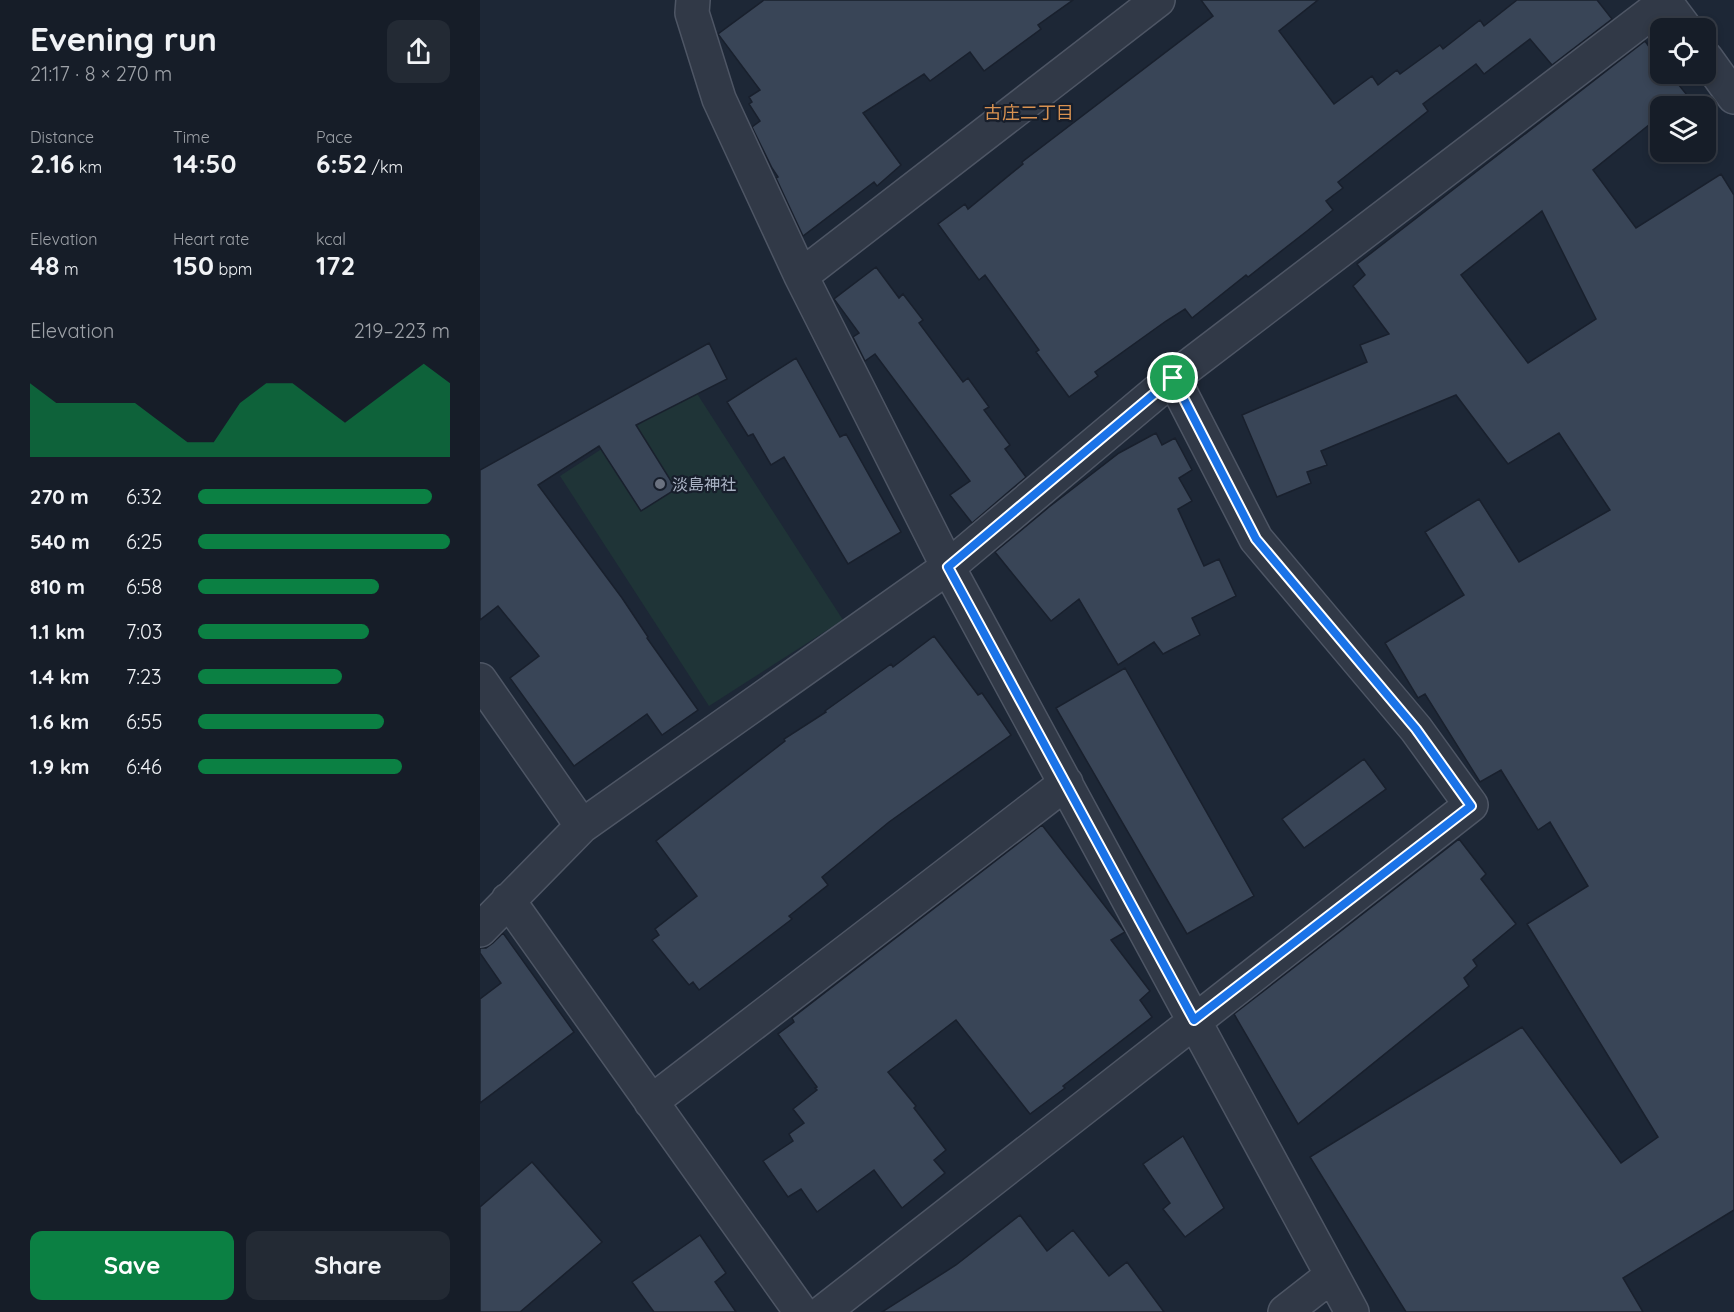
<!DOCTYPE html>
<html lang="en">
<head>
<meta charset="utf-8">
<style>
  :root { --surface:#161d28; --page:#232a34; --text:#f1f3f6; --muted:#9ea2a8; --line:#353b45; --accent:#0b8043 }
  body { margin:0; font-family:Quicksand,"Noto Sans JP",sans-serif; background:var(--page); color:var(--text); height:100vh; display:flex; flex-direction:column; font-size:22px; white-space:nowrap }
  * { box-sizing:border-box; margin:0 }
  p { font-size:20px; color:var(--muted) }
  .icon { flex:none; width:33px; height:33px; fill:none; stroke:currentColor; stroke-width:2; stroke-linecap:round; stroke-linejoin:round }
  .map { position:relative; flex:1; overflow:hidden }
  .drawer { display:flex; flex-direction:column; background:var(--surface); width:480px }
  .drawer>* { flex:none }
  .fabs { position:absolute; left:1170px; top:18px; display:grid; gap:12px }
  .fabs a { display:grid; place-items:center; width:66px; height:66px; border-radius:12px; background:var(--surface); box-shadow:0 3px 9px #0003,0 0 0 2px var(--line); font-size:30px }
  .pin { position:absolute; display:grid; place-items:center; width:51px; height:51px; color:#fff; margin:-26px; border:3px solid #fff; border-radius:50%; box-shadow:0 2px 6px #0007 }
  .round { display:grid; place-items:center; flex:none; width:63px; height:63px; border-radius:12px; background:var(--page) }
  .summary { display:flex; align-items:center; justify-content:space-between; height:102px; padding:0 30px }
  h1 { font-size:33px; font-weight:700; line-height:45px }
  .figures { display:grid; grid-template-columns:repeat(3,1fr); gap:9px; height:102px; padding:6px 30px }
  .figures div { display:grid; align-content:center }
  .figures b { font-size:26px; font-weight:700 }
  .figures small { font-size:16px; font-weight:400 }
  .figures p { font-size:16px }
  .chart { height:168px; padding:12px 30px }
  .chart p { display:flex; justify-content:space-between }
  .chart svg { width:100%; height:108px; margin-top:6px; fill:var(--accent); opacity:.7 }
  .action { display:flex; gap:12px; margin-top:auto; padding:12px 30px }
  .action a { flex:1; height:69px; border-radius:12px; background:var(--accent); color:#fff; font-size:24px; font-weight:700; line-height:69px; text-align:center }
  .action a+a { background:var(--page); color:var(--text) }
  ul { padding:0 30px; list-style:none; font-size:20px }
  li { display:grid; grid-template-columns:96px 72px 1fr; align-items:center; height:45px }
  li i { height:15px; border-radius:8px; background:var(--accent) }
  main { display:flex; flex:1; min-height:0 }
  .map>svg:first-child { display:block }
</style>
</head>
<body>
<main>
<section class="drawer">
<div class="summary"><div><h1>Evening run</h1><p>21:17 · 8 × 270 m</p></div><a class="round"><svg class="icon" aria-label="share" viewBox="0 0 24 24"><path d="M12 15V3M7 8l5-5 5 5M5 13v7h14v-7"/></svg></a></div>
<div class="figures">
<div><p>Distance</p><b>2.16<small> km</small></b></div>
<div><p>Time</p><b>14:50</b></div>
<div><p>Pace</p><b>6:52<small> /km</small></b></div>
</div>
<div class="figures">
<div><p>Elevation</p><b>48<small> m</small></b></div>
<div><p>Heart rate</p><b>150<small> bpm</small></b></div>
<div><p>kcal</p><b>172</b></div>
</div>
<div class="chart"><p><span>Elevation</span>219–223 m</p>
<svg viewBox="0 0 160 44" preserveAspectRatio="none"><path d="M0 44V14L10 22L20 22L30 22L40 22L50 30L60 38L70 38L80 22L90 14L100 14L110 22L120 30L130 22L140 14L150 6L160 14V44z"/></svg>
</div>
<ul>
<li><b>270 m</b>6:32<i style="width:93%"></i></li>
<li><b>540 m</b>6:25<i style="width:100%"></i></li>
<li><b>810 m</b>6:58<i style="width:72%"></i></li>
<li><b>1.1 km</b>7:03<i style="width:68%"></i></li>
<li><b>1.4 km</b>7:23<i style="width:57%"></i></li>
<li><b>1.6 km</b>6:55<i style="width:74%"></i></li>
<li><b>1.9 km</b>6:46<i style="width:81%"></i></li>
</ul>
<div class="action"><a>Save</a><a>Share</a></div>
</section>
<div class="map">
<svg width="1254" height="1312" viewBox="0 0 1254 1312">
  <rect width="100%" height="100%" fill="#1d2736"/>
  <!-- green -->
  <path fill="#1f3437" d="M214,389L363,620L229,706L80,476Z"/>
  <!-- building -->
  <path fill="#394557" stroke="#19202d" stroke-width="1.5" fill-rule="evenodd" d="M284,0H593L558,25L561,29L504,71L490,52L450,81L444,74L383,113L421,165L397,186L394,182L323,236L296,178L298,177L292,168L272,127L280,121L269,104L272,102L269,97L280,90L238,34Z
    M721,0H838L799,31L854,104L892,76L898,85L917,70L920,74L960,45L963,49L1000,20L1004,26L1037,0H1117L1132,19L1072,65L1050,39L1004,74L996,64L943,104L948,111L858,182L863,188L846,201L853,210L827,231L768,277L766,275L712,318L705,309L686,321L615,372L618,376L589,397L556,352L559,350L505,275L499,280L458,224L485,204L488,209L543,164L542,162L733,16Z
    M1165,41L1180,62V74H1190L1207,95L1192,106H1180V116L1113,170L1156,228L1241,174L1254,195V1210L1143,1278L1163,1312H926L830,1157L1042,1027L1141,1163L1178,1137L1047,924L1108,886L1070,822L1058,830L1021,770L1000,782L945,694L938,698L905,643L984,595L945,532L999,499L1039,562L1130,510L1079,433L1028,464L976,395L841,451L847,465L827,472L831,483L797,497L762,415L887,362L880,345L909,334L873,286L885,275L877,264ZM1062,211L1116,319L1048,363L981,275Z
    M396,267L419,298L423,294L443,320L439,323L483,382L488,378L509,407L504,410L530,445L525,449L546,477L492,523L470,495L490,481L395,354L385,361L373,337L379,333L354,299Z
    M229,343L247,379L156,425L196,489L161,511L119,446L58,485L142,598L168,637L167,638L218,710L182,735L167,714L94,766L30,678L59,656L18,606L0,620V470Z
    M316,358L360,437L366,434L421,532L368,564L304,457L291,465L273,434L268,436L247,402Z
    M676,433L682,445L695,438L712,470L699,478L712,501L698,509L724,566L739,559L756,596L712,618L720,635L683,654L674,642L638,665L599,599L571,621L515,552L569,507L639,453Z
    M454,636L498,695L502,693L531,735L409,822L342,877L348,885L309,916L312,919L219,990L213,982L209,985L172,940L179,935L175,929L217,896L176,841L305,741L304,739L346,712L345,711L411,664L413,667Z
    M645,668L774,896L707,934L576,708Z
    M884,759L906,789L824,848L802,819Z
    M562,825L645,932L631,940L670,991L660,1000L672,1017L583,1086L585,1088L550,1114L476,1020L408,1072L436,1106L434,1108L466,1150L454,1160L465,1173L422,1208L394,1170L337,1212L321,1189L308,1197L283,1161L313,1141L309,1134L324,1123L313,1109L337,1090L335,1088L337,1087L298,1034L314,1022L312,1018Z
    M979,839L1006,874L1001,879L1036,924L993,960L997,966L984,978L989,986L818,1124L754,1014Z
    M23,933L94,1032L0,1103V999L21,983L0,953V948H6L13,943Z
    M703,1136L744,1208L705,1237L683,1209L690,1203L663,1164Z
    M52,1162L122,1242L40,1312H0V1207Z
    M540,1215L567,1251L593,1230L629,1276L647,1262L684,1312H402L476,1265Z
    M220,1235L246,1273L235,1282L256,1312H174L152,1282Z"/>
  <g fill="none" stroke-linecap="round" stroke-linejoin="round">
    <!-- minor casing -->
    <g stroke="#4e5665" stroke-width="36">
      <path id="minor" d="M213,0L212,13L239,99L321,276L468,567L872,1312
        M1184,0L1205,28
        M1226,58L1254,97
        M321,276L678,0
        M0,680L102,826
        M28,900L321,1312
        M0,930L102,826L468,567L693,378L1188,0
        M171,1102L586,783
        M343,1312L991,805L936,729L776,539L693,378
        M805,1312L851,1276"/>
    </g>
    <!-- minor -->
    <use href="#minor" stroke="#313947" stroke-width="33"/>
  </g>
  <g fill="none" stroke-linecap="round" stroke-linejoin="round">
    <!-- route casing -->
    <g stroke="#fff" stroke-width="12">
      <path id="route" d="M693,378L776,539L936,729L991,806L714,1020L468,567Z"/>
    </g>
    <!-- route -->
    <use href="#route" stroke="#1a73e8" stroke-width="8"/>
  </g>
  <!-- markers -->
  <circle fill="#6b7280" stroke="#171e2b" stroke-width="2" cx="180" cy="484" r="6"/>
  <g text-anchor="middle" dominant-baseline="central" stroke-width="4.5" stroke-linejoin="round" paint-order="stroke">
    <!-- poi labels -->
    <g font-size="16" fill="#aab3c4" stroke="#171e2b" text-anchor="start">
      <text x="192" y="484">淡島神社</text>
    </g>
    <!-- neighbourhood labels -->
    <g font-size="18" fill="#d99251" stroke="#171e2b">
      <text x="549" y="112">古庄二丁目</text>
    </g>
  </g>
</svg>
<div class="fabs">
<a><svg class="icon" aria-label="locate" viewBox="0 0 24 24"><circle cx="12" cy="12" r="6"/><path d="M12 2v4M12 18v4M2 12h4M18 12h4"/></svg></a>
<a><svg class="icon" aria-label="layers" viewBox="0 0 24 24"><path d="M12 4l9 5-9 5-9-5zM3 14l9 5 9-5"/></svg></a>
</div>
<div class="pin" style="left:693px;top:378px;background:#1e9e55"><svg class="icon" aria-label="arrive" viewBox="0 0 24 24"><path d="M6 21V4h12l-3 4 3 4H6"/></svg></div>
</div>
</main>
</body>
</html>
